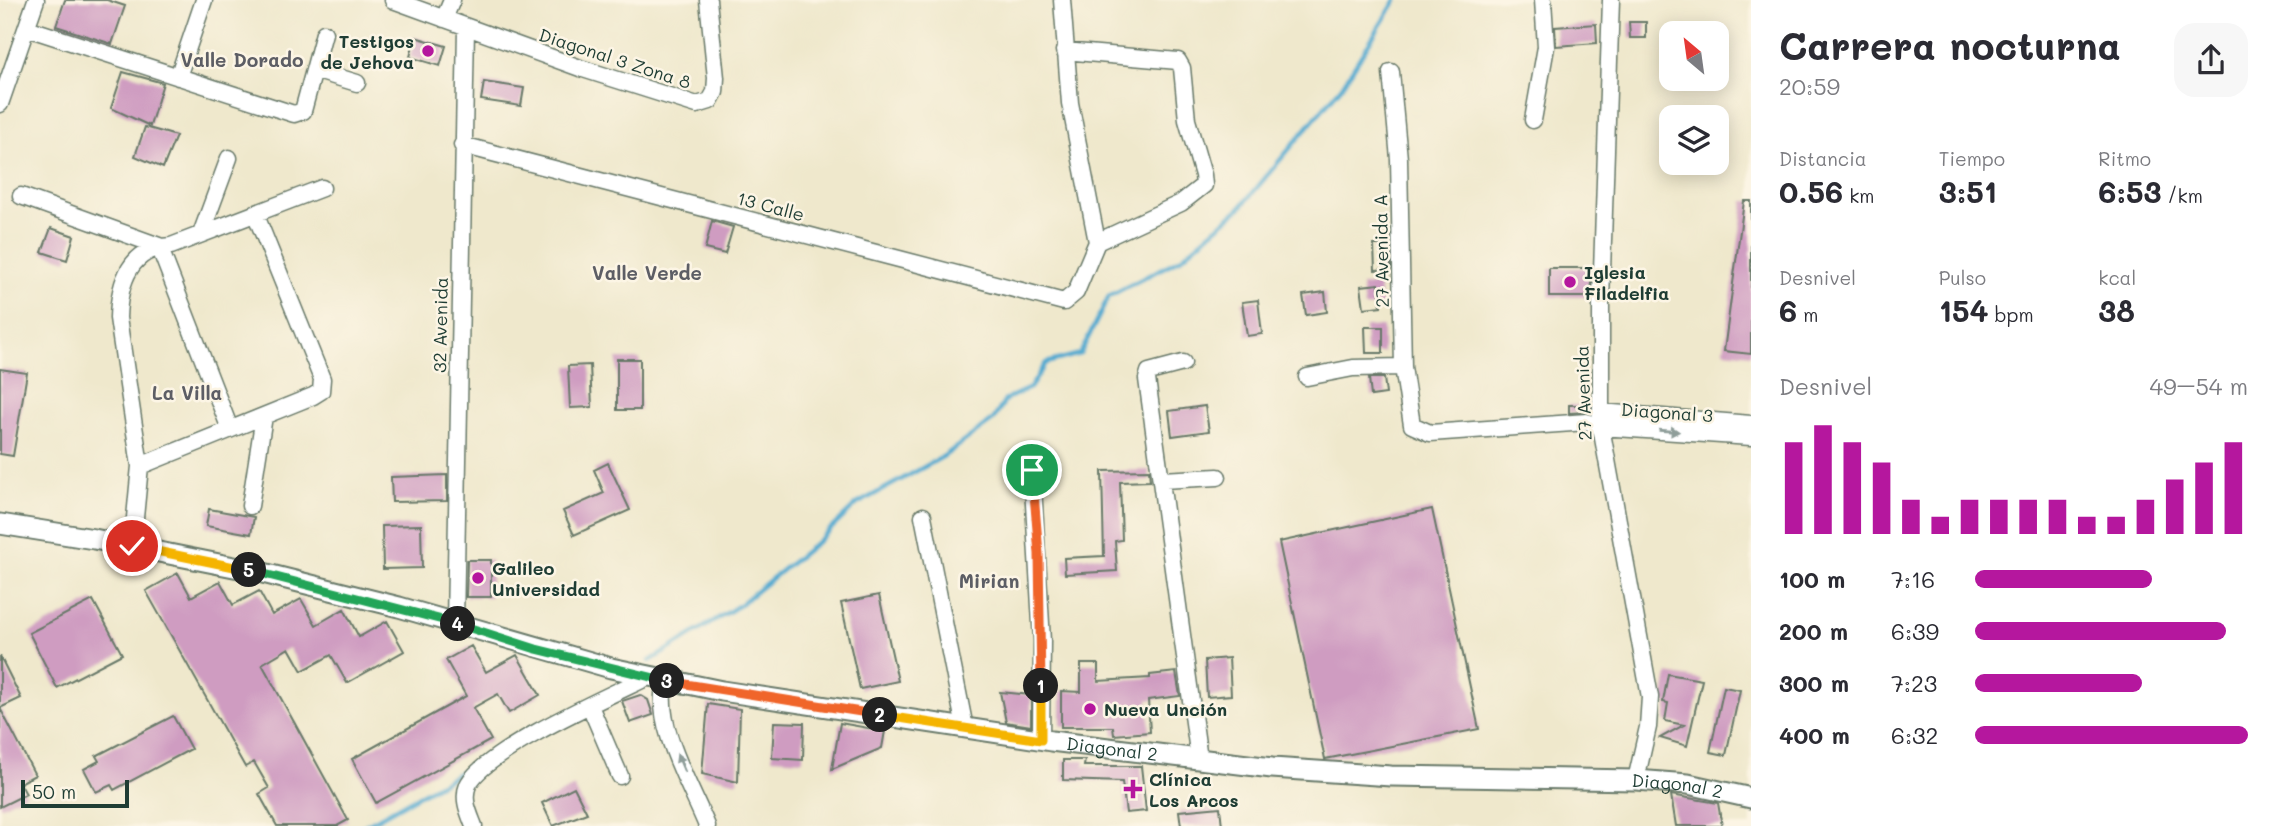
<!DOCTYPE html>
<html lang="es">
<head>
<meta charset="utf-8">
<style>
  :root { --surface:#fff; --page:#f7f7f7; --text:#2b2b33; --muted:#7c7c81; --accent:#b5179e }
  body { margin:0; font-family:Mali,sans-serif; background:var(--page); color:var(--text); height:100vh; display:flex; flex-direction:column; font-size:26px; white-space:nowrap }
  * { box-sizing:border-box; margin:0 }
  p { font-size:23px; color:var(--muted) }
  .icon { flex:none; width:38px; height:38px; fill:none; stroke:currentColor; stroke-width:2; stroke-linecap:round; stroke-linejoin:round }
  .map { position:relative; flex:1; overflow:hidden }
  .panel { display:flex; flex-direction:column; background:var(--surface); width:525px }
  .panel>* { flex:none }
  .needle { width:46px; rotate:331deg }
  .fabs { position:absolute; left:1659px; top:21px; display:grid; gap:14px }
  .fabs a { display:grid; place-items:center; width:70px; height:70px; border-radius:14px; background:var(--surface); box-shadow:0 4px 18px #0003; font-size:35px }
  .scale { position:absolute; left:21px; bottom:18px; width:108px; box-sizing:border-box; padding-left:7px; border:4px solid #1f3d34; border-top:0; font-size:19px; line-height:24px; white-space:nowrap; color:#1f3d34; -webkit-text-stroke:5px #fcf5e5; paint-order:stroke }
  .pin { position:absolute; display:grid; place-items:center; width:60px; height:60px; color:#fff; margin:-30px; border:4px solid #fff; border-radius:50%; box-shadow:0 2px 7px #0007 }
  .km { position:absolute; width:35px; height:35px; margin:-18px; border-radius:50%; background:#222; color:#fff; font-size:19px; line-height:35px; text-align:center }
  .round { display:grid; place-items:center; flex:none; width:74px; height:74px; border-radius:21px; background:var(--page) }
  .overview { display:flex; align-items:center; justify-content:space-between; height:119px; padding:0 28px }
  h1 { font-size:38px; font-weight:800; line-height:52px }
  .figures { display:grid; grid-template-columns:repeat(3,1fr); gap:10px; height:119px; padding:7px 28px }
  .figures div { display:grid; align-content:center }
  .figures b { font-size:30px; font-weight:800 }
  .figures small { font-size:19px; font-weight:400 }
  .figures p { font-size:19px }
  .chart { height:196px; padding:14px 28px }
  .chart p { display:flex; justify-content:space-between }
  .chart svg { width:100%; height:126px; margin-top:7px; stroke:var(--accent); stroke-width:6 }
  ul { padding:0 28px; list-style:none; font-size:23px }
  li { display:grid; grid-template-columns:112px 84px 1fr; align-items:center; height:52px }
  li i { height:18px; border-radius:9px; background:var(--accent) }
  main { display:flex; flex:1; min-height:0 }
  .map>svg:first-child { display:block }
</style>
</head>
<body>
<main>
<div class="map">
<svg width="1751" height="826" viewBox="0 0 1751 826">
  <rect width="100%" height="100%" fill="#fcf5e5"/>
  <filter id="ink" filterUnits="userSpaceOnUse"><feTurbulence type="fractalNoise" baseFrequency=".0143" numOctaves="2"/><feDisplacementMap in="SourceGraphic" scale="14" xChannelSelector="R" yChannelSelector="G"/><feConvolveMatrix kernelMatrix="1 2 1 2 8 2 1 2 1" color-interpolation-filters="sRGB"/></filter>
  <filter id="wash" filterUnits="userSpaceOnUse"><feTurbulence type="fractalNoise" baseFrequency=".00686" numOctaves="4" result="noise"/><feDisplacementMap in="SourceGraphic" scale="28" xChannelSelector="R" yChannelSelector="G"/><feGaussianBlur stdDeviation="1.57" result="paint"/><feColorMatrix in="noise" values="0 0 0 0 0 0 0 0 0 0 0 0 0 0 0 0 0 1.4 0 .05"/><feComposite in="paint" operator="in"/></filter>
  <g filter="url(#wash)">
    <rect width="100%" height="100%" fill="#efe8cc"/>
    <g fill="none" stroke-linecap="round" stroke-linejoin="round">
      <!-- stream -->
      <path stroke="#53aad0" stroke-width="4.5" d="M650,661L738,606L817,542L857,504L944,456L993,420L1006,399L1030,388L1046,363L1080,354L1109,296L1180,259L1240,208L1342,86L1396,0
        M364,826L482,760"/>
    </g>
    <g id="blocks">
      <!-- building -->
      <path fill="#cf9cc1" d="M65,0H107L125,6L112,44L56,26Z
        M1629,22H1646V38H1630Z
        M1596,24L1597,43L1556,46L1555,27Z
        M415,37L446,46L440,66L410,57Z
        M123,72L163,83L150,126L111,108Z
        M484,82L524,88L521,106L481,100Z
        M145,127L176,136L163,168L135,156Z
        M1744,201H1751V354L1724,351Z
        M712,221L733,227L725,254L705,249Z
        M51,228L74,236L67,260L42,252Z
        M1374,245H1390L1391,269L1375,270Z
        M1549,268H1591V297H1549Z
        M1379,284L1381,306L1364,308L1361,286Z
        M1325,292L1327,312L1306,315L1303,295Z
        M1258,300L1262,334L1247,336L1242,302Z
        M1365,327H1383V353H1366Z
        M617,359H640V410H617Z
        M590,365L592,407L570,408L568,366Z
        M0,369L27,373L13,456L0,454Z
        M1369,378H1384L1386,394L1371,396Z
        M1569,405H1588V412L1569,413Z
        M1205,406L1209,431L1172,436L1169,411Z
        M608,463L630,510L574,535L563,511L604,493L594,470Z
        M1149,470L1150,481L1120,482L1122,540L1115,541L1117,571L1065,574L1064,558L1104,556L1102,471Z
        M447,475V501L392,502L391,477Z
        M209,509L254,517L251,534L206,526Z
        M1432,509L1479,729L1325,759L1279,542Z
        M421,525L422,568L383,569L382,526Z
        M467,560H491V597H466Z
        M178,573L191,597L220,581L233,605L259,591L272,615L301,599L316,625L344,609L359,637L387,621L404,651L347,683L331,655L302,671L289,648L262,664L348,820L337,826H277L259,794L269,788L254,762L245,767L146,591Z
        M879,595L898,681L860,689L841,603Z
        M93,600L122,654L57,688L29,633Z
        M471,646L486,672L517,655L540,695L509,713L498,694L473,708L491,740L376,803L352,759L466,696L446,660Z
        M0,656L21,698L0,708L35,775L20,783L26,794L0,807Z
        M1229,658L1231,695L1207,697L1205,660Z
        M1081,664H1098V681L1150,678V675L1176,672L1180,696L1148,700L1150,732L1114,735L1113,727H1061V691L1081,692Z
        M1668,674L1702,680L1687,746L1660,738L1684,725L1665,721L1668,703L1663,702Z
        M1724,687L1740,690L1726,755L1710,752Z
        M1000,692L1031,695V726L1006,722Z
        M640,695L648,700L653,715L630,723L622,701Z
        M708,704L740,709L738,782L702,774Z
        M173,716L191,749L114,790L111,785L96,792L84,769L99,761L96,756Z
        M774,722L804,723L803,760L772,758Z
        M840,723L885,731L882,748L832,769Z
        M1063,760H1085L1084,766H1141L1146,811L1126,813L1122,782L1063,780Z
        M574,787L587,813L553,826L542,803Z
        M1671,795L1718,803L1722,826H1676Z
        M1220,807L1222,826H1181L1179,811Z"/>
    </g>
  </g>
  <g filter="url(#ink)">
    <use href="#blocks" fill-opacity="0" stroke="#687969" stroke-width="2"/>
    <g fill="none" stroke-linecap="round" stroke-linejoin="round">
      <!-- minor casing -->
      <g stroke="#687969" stroke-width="19">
        <path id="minor" d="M393,0L580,68L697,105L710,101L715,92L716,78L708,0
          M1611,0L1601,301V427L1650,697L1648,727L1636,780
          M444,19L452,0
          M27,28L294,114L303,111L324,33
          M1064,51L1178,61L1182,68L1187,120L1203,175L1204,185L1181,203L1097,242
          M314,70L357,83
          M1391,72L1399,159L1403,367L1412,425L1430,433L1587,422L1601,427L1751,437
          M178,77L204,0
          M0,104L36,0
          M1533,120L1546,47L1543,0
          M462,145L1064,302L1076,292L1097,242L1070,103L1062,0
          M21,196L159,246L230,429
          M201,234L229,158
          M1183,363L1149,372L1147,379L1199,759
          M1307,377L1353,368L1403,367
          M1600,412L1751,424
          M140,466L313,396L321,391L322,379L255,213
          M1032,470L1042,641L1041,740
          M1162,480L1218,477
          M250,506L264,416
          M923,516L965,728
          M134,528L140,466L118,318C119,282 130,248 171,246L322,188
          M455,623L466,28
          M665,681C653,724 691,786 707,826
          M590,706L620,776
          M474,826C469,813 462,799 468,785C484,751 611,695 648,677"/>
      </g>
      <!-- major casing -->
      <g stroke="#687969" stroke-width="23">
        <g id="major">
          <path id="s1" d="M0,524L94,539L259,572L399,607L611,668L722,691L1051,741L1272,768L1391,776L1636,780L1688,784L1751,798"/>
        </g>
      </g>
      <!-- minor -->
      <use href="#minor" stroke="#fff" stroke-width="16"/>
      <!-- major -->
      <use href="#major" stroke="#fff" stroke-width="19"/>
    </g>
    <!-- one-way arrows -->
    <defs><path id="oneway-solid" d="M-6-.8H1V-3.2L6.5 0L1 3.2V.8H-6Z" transform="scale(1.75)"/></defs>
    <g fill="#8f9e9a">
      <use href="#oneway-solid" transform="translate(1669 431) rotate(4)"/>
      <use href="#oneway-solid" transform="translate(681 763) rotate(-113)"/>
    </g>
  </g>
  <g fill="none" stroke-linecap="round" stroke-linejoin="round" filter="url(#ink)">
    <!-- split-1 casing -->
    <g stroke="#fff" stroke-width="14">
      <path id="split-1" d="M1032,470L1039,554L1041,686"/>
    </g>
    <!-- split-2 casing -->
    <g stroke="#fff" stroke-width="14">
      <path id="split-2" d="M880,715L1041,740V686"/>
    </g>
    <!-- split-3 casing -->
    <g stroke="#fff" stroke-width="14">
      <path id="split-3" d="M667,681L880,715"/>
    </g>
    <!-- split-4 casing -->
    <g stroke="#fff" stroke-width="14">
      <path id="split-4" d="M458,624L536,649L667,681"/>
    </g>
    <!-- split-5 casing -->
    <g stroke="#fff" stroke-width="14">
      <path id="split-5" d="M249,570L458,624"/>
    </g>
    <!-- split-6 casing -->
    <g stroke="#fff" stroke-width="14">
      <path id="split-6" d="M132,546L249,570"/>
    </g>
    <!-- split-1 -->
    <use href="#split-1" stroke="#f0652b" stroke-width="9"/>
    <!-- split-2 -->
    <use href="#split-2" stroke="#f5b400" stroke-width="9"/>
    <!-- split-3 -->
    <use href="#split-3" stroke="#f0652b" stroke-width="9"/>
    <!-- split-4 -->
    <use href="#split-4" stroke="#22a559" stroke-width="9"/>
    <!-- split-5 -->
    <use href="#split-5" stroke="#22a559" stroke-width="9"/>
    <!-- split-6 -->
    <use href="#split-6" stroke="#f5b400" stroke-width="9"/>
  </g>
  <!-- markers -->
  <g fill="#b5179e" stroke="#fcf5e5" stroke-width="2.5">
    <circle cx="428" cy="51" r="7"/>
    <circle cx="1570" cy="282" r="7"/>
    <circle cx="478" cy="578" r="7"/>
    <circle cx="1090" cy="709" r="7"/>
    <path d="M1129.5 778.5h7v7h7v7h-7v7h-7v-7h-7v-7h7z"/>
  </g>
  <g text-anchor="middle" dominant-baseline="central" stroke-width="5" stroke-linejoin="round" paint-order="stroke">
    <!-- poi labels -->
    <g font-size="18" font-weight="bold" fill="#1f3d34" stroke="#fcf5e5" text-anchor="start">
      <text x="414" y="41" text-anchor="end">Testigos<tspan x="414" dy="21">de Jehova</tspan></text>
      <text x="1584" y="272">Iglesia<tspan x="1584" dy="21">Filadelfia</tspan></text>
      <text x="492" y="568">Galileo<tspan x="492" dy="21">Universidad</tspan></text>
      <text x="1104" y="709">Nueva Unción</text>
      <text x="1149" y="779">Clínica<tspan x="1149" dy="21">Los Arcos</tspan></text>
    </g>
    <!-- street labels -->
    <g font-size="18" fill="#1f3d34" stroke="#fcf5e5">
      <text transform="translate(615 58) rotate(18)">Diagonal 3 Zona 8</text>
      <text transform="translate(771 206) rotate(15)">13 Calle</text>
      <text transform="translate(1381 251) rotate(-91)">27 Avenida A</text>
      <text transform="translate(440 325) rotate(-89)">32 Avenida</text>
      <text transform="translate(1583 393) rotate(-92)">27 Avenida</text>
      <text transform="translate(1667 412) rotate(4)">Diagonal 3</text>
      <text stroke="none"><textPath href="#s1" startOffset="1136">Diagonal 2</textPath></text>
      <text stroke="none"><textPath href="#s1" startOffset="1703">Diagonal 2</textPath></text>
    </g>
    <!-- neighbourhood labels -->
    <g font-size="19" font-weight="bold" fill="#5d5e65" stroke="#fcf5e5">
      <text x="242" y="59">Valle Dorado</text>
      <text x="647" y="272">Valle Verde</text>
      <text x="187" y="392">La Villa</text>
      <text x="989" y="580">Mirian</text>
    </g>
  </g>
</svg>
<div class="fabs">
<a><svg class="needle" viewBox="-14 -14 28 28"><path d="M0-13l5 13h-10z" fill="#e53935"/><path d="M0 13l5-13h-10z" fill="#7c7c81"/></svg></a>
<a><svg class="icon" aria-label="layers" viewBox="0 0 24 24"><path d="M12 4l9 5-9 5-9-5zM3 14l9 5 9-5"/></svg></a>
</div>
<div class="scale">50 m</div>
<div class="pin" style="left:1032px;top:470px;background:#1e9e55"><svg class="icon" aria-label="arrive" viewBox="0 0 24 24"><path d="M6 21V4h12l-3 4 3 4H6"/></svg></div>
<div class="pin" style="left:132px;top:546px;background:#d93025"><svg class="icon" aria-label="check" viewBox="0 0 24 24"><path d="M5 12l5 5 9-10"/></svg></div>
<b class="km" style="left:1041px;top:686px">1</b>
<b class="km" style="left:880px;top:715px">2</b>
<b class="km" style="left:667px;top:681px">3</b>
<b class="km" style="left:458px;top:624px">4</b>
<b class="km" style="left:249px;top:570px">5</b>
</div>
<section class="panel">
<div class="overview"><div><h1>Carrera nocturna</h1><p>20:59</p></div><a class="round"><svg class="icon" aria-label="share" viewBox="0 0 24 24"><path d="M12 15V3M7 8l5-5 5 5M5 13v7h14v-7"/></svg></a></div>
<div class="figures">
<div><p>Distancia</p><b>0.56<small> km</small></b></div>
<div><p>Tiempo</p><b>3:51</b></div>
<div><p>Ritmo</p><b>6:53<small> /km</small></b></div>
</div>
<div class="figures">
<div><p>Desnivel</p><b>6<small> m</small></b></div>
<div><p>Pulso</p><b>154<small> bpm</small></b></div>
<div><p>kcal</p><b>38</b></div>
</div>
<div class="chart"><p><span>Desnivel</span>49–54 m</p>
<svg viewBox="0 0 160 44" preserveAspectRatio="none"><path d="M5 44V12M15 44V6M25 44V12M35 44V19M45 44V32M55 44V38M65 44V32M75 44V32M85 44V32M95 44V32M105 44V38M115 44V38M125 44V32M135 44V25M145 44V19M155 44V12"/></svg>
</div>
<ul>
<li><b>100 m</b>7:16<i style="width:65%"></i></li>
<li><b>200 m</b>6:39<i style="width:92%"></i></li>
<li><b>300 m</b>7:23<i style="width:61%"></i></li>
<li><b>400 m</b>6:32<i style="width:100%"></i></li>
</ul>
</section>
</main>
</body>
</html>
